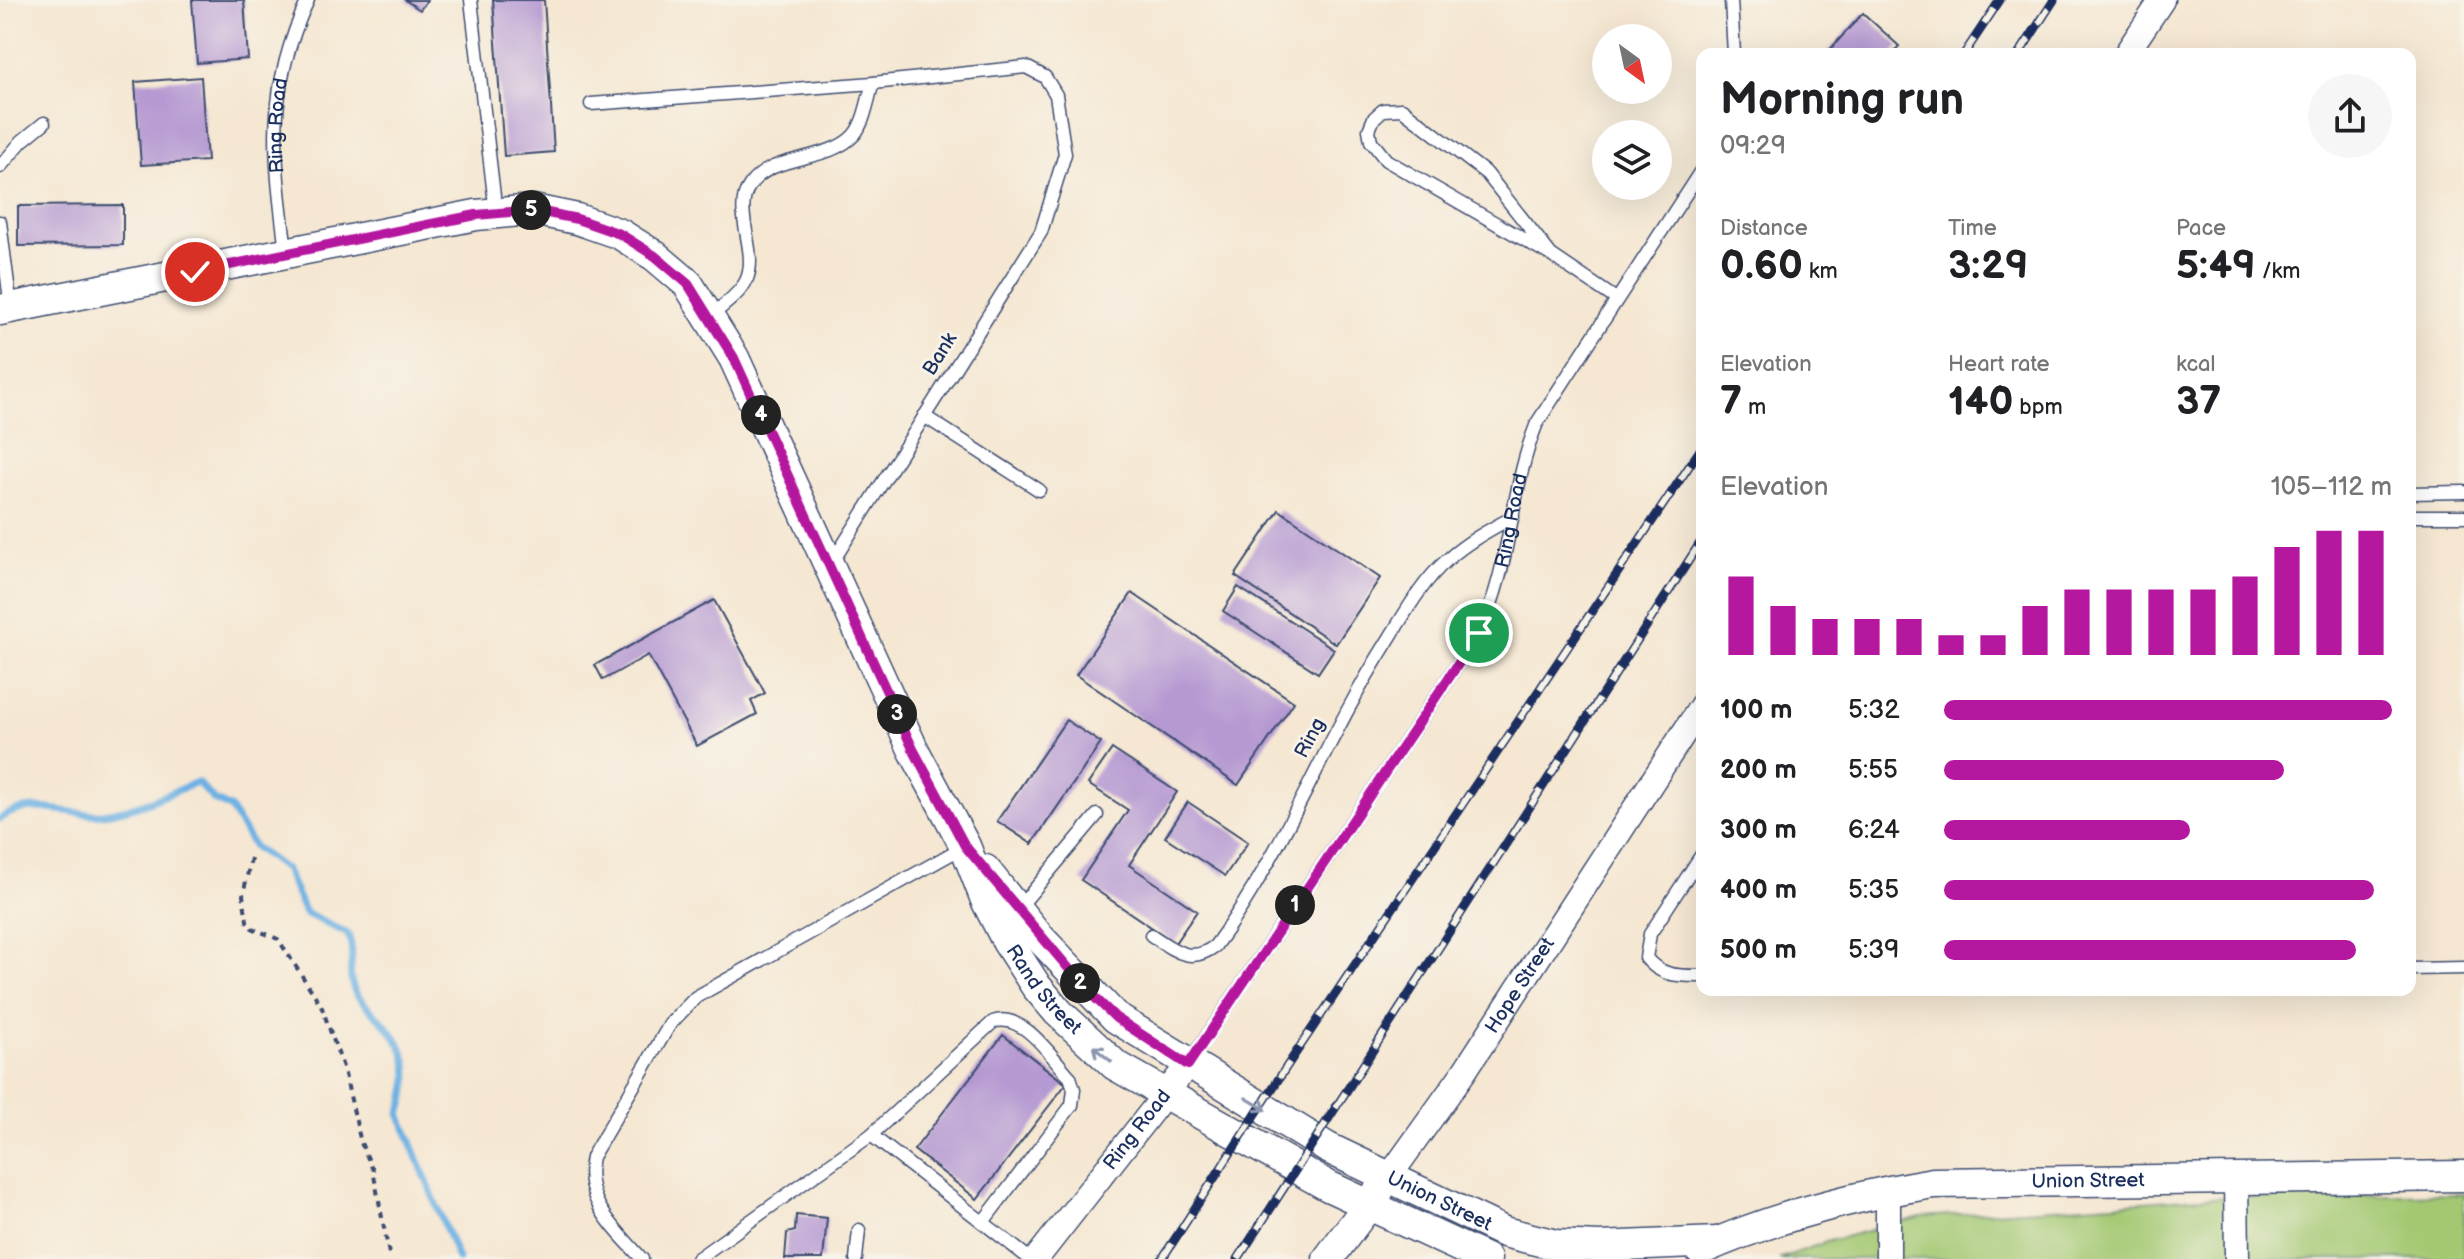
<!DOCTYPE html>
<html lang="en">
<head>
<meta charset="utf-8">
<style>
  :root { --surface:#fff; --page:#f6f6f6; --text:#202124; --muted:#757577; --accent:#b5179e }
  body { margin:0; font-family:"Balsamiq Sans",sans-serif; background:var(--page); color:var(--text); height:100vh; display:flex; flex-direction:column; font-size:30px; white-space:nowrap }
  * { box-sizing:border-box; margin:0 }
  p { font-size:26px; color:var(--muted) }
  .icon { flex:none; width:44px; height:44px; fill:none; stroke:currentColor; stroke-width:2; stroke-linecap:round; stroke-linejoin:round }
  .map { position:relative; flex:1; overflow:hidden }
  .drawer { position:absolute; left:1696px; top:48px; width:720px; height:948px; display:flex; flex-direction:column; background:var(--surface); border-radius:16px; box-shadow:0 8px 32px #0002 }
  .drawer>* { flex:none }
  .needle { width:52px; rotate:147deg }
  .tools { position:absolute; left:1592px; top:24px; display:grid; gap:16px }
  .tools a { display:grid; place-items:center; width:80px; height:80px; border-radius:50%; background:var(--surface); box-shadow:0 8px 32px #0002; font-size:40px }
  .pin { position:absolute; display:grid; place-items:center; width:68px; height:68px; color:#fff; margin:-34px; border:4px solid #fff; border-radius:50%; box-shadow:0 2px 8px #0007 }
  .km { position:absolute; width:40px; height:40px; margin:-20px; border-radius:50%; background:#222; color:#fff; font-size:22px; line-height:40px; text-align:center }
  .round { display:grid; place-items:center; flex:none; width:84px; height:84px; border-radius:42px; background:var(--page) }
  .headline { display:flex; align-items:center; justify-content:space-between; height:136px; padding:0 24px }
  h1 { font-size:44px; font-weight:700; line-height:60px }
  .stats { display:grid; grid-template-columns:repeat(3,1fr); gap:12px; height:136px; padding:8px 24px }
  .stats div { display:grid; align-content:center }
  .stats b { font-size:40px; font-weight:700 }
  .stats small { font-size:22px; font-weight:400 }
  .stats p { font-size:22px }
  .chart { height:224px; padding:16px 24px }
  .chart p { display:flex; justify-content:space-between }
  .chart svg { width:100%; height:144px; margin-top:8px; stroke:var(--accent); stroke-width:6 }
  ul { padding:0 24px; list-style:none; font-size:26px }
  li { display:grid; grid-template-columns:128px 96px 1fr; align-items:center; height:60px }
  li i { height:20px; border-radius:10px; background:var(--accent) }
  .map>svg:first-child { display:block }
</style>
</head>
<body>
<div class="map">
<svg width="2464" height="1259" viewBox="0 0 2464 1259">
  <rect width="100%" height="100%" fill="#f7f3e8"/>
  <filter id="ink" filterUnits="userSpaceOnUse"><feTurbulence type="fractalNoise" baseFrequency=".0125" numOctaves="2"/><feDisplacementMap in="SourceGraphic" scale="16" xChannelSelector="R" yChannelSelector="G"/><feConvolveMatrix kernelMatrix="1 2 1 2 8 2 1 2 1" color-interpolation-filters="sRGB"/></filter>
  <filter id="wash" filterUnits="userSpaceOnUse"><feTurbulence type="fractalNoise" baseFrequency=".006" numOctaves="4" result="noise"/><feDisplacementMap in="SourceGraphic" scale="32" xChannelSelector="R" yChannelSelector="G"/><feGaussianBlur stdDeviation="1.8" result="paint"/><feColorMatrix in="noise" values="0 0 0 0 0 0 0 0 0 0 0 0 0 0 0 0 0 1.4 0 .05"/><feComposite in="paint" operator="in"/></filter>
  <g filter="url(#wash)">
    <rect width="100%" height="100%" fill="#f5e7d2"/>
    <!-- green -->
    <path fill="#a3c871" stroke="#5f7c68" stroke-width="2" d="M2464,1194V1259H1779L1829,1241L1921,1217L2201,1198Z"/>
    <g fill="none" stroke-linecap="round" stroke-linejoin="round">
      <!-- stream -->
      <path stroke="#6db1e3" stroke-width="7" d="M0,819C30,796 68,817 103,814C135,810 168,794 197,782L214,800L230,808L254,847L286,870L305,913L348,934C358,961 344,969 355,992C361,1002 372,1011 380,1019C411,1051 414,1074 400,1114L458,1259"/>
    </g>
    <g id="blocks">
      <!-- building -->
      <path fill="#b599d2" d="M192,0H244L248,59L197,63Z
        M405,0H427L420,10Z
        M493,0H544L554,152L504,156Z
        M1863,13L1899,46L1892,54H1826Z
        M201,77L207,161L141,165L135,82Z
        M123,205V245L18,246V206Z
        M1279,510L1380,578L1336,644L1235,576Z
        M1238,587L1334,649L1318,673L1223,611Z
        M1132,593L1294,702L1238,785L1076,675Z
        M714,600L765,693L751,701L757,714L697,746L648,655L603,680L595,665Z
        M1066,720L1101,743L1032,844L997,821Z
        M1112,749L1177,792L1129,865L1197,911L1175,943L1081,880L1128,810L1088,784Z
        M1188,802L1248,842L1225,876L1165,837Z
        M1003,1035L1066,1084L977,1199L914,1150Z
        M796,1215L827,1218L823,1259H785L787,1233L795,1231Z"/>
    </g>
  </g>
  <g filter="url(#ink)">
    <use href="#blocks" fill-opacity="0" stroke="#3c4b6f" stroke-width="2"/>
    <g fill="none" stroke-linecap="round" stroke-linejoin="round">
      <!-- service casing -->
      <g stroke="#3c4b6f" stroke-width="15">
        <g id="service">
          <path d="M471,0L496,213"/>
          <path d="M1731,0L1734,54"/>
          <path d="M591,104L873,83L1026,67L1045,77L1056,95L1065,154L1041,232L831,564"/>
          <path d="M0,167L22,141L44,123"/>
          <path d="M0,222L11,308"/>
          <path id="s1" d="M286,251C274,155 265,91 308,0"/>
          <path d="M1551,255L1487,174L1402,109L1383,110L1374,118L1369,130L1371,141L1386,160L1551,255L1616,299"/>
          <path d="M711,316C722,306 739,295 746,281C760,252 731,211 750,185C772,153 828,163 854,135C865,122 868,98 873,83"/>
          <path d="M924,416L1039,490"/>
          <path d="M2410,493L2464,492"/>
          <path d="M2410,516H2464"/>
          <path d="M1702,854L1650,934L1646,958C1661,977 1679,976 1702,976"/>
          <path d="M1017,910L1097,815"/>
          <path d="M1151,935C1174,950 1190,965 1215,946C1284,852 1324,742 1386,644C1404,615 1421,583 1447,560C1467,542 1489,530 1513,517"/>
          <path d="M2410,969L2464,968"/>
          <path id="s2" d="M1189,1063L1479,633C1512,566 1509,492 1537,423L1702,169"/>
          <path d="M871,1135L993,1022C1023,1011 1052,1058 1070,1077L1074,1089L1072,1105L983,1222"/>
          <path d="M642,1259C615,1228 582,1201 592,1157L670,1024L696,997L965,846"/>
          <path d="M697,1259L871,1135L1030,1259"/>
          <path d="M856,1259L859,1230"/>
        </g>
      </g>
      <!-- minor casing -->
      <g stroke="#3c4b6f" stroke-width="27">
        <g id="minor">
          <path d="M2126,54L2162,0"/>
          <path id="s3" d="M1389,1177L1464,1072L1702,705"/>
          <path d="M2236,1178L2237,1259"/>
          <path d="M1888,1190V1259"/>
          <path id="s4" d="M1036,1259L1188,1065"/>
        </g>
      </g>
      <!-- tertiary casing -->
      <g stroke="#3c4b6f" stroke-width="33">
        <g id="tertiary">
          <path id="s5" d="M0,310L476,215L533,210L577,219L620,234L655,256L688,284L734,358L913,749L965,846L986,900L1007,941L1036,986L1058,1012L1115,1065L1328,1186L1486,1259"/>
          <path id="s6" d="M985,870L1039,937L1116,1018L1328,1148L1504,1232L1556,1245L1599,1247L1718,1242"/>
          <path id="s7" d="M1700,1250C1772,1218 1855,1196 1933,1183L2464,1176"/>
          <path d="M1328,1259L1378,1192"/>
        </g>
      </g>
      <!-- path -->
      <path stroke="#3c4b6f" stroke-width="4" stroke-dasharray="6 6" stroke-linecap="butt" d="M251,858L243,895L247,921L252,928L278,939L321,1005L344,1070L361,1143L373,1170L390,1259"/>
      <!-- service -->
      <use href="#service" stroke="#fff" stroke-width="12"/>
      <!-- minor -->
      <use href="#minor" stroke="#fff" stroke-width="24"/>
      <!-- tertiary -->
      <use href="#tertiary" stroke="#fff" stroke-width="30"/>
      <!-- rail casing -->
      <g stroke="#1b2f5e" stroke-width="9">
        <path id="rail" d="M1964,54L2000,0
          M2019,54L2054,0
          M1162,1259L1287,1066L1702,447
          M1238,1259L1702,540"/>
      </g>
      <!-- rail -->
      <use href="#rail" stroke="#f7f3e8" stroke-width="6" stroke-dasharray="18" stroke-linecap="butt"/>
    </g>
    <!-- one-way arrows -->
    <defs><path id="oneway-shaft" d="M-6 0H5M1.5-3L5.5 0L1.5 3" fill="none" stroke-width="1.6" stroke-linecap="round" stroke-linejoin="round" transform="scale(2)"/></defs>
    <g stroke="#8d97ae">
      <use href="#oneway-shaft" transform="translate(1102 1054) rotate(-141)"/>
      <use href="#oneway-shaft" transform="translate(1256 1104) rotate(31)"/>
    </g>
  </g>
  <g fill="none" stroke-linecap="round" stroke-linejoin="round" filter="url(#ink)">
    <!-- route casing -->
    <g stroke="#fff" stroke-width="16">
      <path id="route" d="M195,272L476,215L533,210L577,219L620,234L655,256L688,284L734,358L913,749L965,846L1087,990L1116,1018L1188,1065L1479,633"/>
    </g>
    <!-- route -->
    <use href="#route" stroke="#b5179e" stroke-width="10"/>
  </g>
  <g text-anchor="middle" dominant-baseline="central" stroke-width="6" stroke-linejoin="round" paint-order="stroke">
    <!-- street labels -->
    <g font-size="20" fill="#1b2f5e" stroke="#f7f3e8">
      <text stroke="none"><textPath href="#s1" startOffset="126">Ring Road</textPath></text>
      <text transform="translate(940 354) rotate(-58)">Bank</text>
      <text stroke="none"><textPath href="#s2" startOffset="636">Ring Road</textPath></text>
      <text transform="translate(1310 738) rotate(-62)">Ring</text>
      <text stroke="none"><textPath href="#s3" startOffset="232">Hope Street</textPath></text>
      <text stroke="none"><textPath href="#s5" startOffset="1510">Rand Street</textPath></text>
      <text stroke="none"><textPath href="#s4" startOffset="164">Ring Road</textPath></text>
      <text stroke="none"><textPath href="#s7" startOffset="398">Union Street</textPath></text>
      <text stroke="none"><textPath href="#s6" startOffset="570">Union Street</textPath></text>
    </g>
  </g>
</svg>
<div class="tools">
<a><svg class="needle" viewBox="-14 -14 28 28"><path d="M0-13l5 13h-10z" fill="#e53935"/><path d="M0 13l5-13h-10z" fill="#757577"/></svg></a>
<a><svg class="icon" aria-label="layers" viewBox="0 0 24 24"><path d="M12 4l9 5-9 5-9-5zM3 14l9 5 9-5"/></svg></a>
</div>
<div class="pin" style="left:1479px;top:633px;background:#1e9e55"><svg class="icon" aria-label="arrive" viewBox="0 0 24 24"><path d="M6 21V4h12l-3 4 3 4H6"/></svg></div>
<div class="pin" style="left:195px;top:272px;background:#d93025"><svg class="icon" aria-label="check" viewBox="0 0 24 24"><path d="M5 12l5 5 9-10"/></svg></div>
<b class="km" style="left:1295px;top:905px">1</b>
<b class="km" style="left:1080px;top:983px">2</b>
<b class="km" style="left:897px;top:714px">3</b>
<b class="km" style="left:761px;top:415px">4</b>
<b class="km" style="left:531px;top:210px">5</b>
<section class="drawer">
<div class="headline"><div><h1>Morning run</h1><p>09:29</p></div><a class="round"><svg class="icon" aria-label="share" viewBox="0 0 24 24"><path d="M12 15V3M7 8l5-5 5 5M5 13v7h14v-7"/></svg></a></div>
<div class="stats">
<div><p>Distance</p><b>0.60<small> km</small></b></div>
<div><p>Time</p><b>3:29</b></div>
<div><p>Pace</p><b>5:49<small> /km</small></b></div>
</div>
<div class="stats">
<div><p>Elevation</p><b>7<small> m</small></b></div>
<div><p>Heart rate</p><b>140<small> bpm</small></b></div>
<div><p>kcal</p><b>37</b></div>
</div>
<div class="chart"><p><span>Elevation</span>105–112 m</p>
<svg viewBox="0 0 160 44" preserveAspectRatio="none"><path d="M5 44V20M15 44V29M25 44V33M35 44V33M45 44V33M55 44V38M65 44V38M75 44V29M85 44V24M95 44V24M105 44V24M115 44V24M125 44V20M135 44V11M145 44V6M155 44V6"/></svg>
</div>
<ul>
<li><b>100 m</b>5:32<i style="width:100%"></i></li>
<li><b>200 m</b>5:55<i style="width:76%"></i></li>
<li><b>300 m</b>6:24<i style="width:55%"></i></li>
<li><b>400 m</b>5:35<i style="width:96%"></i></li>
<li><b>500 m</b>5:39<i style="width:92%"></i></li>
</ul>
</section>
</div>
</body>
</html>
